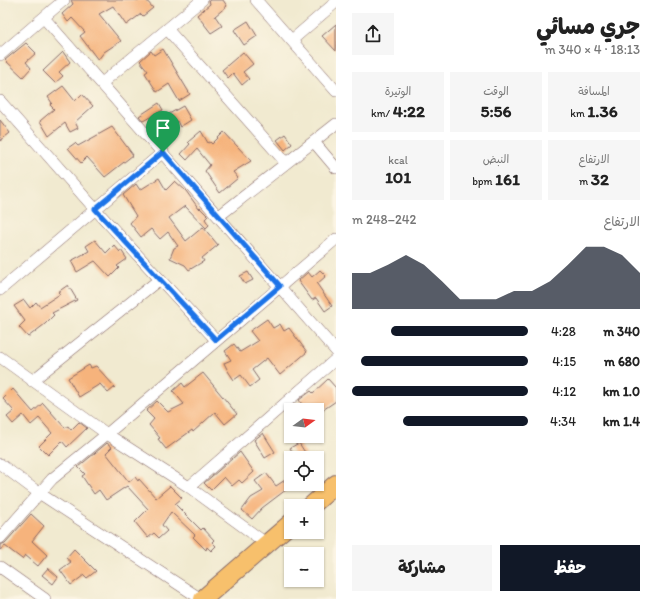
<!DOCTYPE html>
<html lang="ar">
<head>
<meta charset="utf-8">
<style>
  :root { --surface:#fff; --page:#f6f6f6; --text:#222; --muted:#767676; --accent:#111827 }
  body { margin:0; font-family:Itim,"Playpen Sans Arabic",sans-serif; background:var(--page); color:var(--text); direction:rtl; height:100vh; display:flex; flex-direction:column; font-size:15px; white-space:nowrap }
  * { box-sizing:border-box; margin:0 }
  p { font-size:13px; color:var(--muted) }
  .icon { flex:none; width:22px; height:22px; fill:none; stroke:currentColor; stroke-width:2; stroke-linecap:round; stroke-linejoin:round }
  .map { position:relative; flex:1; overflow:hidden; direction:ltr }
  .details { display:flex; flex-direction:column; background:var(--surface); width:320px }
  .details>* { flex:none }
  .needle { width:26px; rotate:75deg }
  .fabs { position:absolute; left:284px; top:403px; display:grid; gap:8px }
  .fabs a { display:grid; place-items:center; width:40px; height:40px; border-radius:0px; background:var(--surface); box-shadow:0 1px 3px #0004; font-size:20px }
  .pin { position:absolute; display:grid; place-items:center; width:34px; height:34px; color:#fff; margin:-41px -17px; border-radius:50% 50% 50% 0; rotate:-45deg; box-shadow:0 0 4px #0007 }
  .pin .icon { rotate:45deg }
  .round { display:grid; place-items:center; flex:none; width:42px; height:42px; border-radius:0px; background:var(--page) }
  .headline { display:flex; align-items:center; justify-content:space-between; height:68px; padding:0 16px }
  h1 { font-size:22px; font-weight:800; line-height:30px }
  .figures { display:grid; grid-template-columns:repeat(3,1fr); gap:6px; height:68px; padding:4px 16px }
  .figures div { display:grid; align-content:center; border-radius:0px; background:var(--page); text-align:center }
  .figures b { font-size:17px; font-weight:800 }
  .figures small { font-size:11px; font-weight:400 }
  .figures p { font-size:11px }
  .chart { height:112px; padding:8px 16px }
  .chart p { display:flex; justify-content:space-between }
  .chart svg { width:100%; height:72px; margin-top:4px; fill:var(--accent); opacity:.7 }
  .button { display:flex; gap:8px; margin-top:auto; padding:8px 16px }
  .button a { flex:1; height:46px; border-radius:0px; background:var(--accent); color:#fff; font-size:16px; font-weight:800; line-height:46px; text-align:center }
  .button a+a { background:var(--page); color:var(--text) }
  ul { padding:0 16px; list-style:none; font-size:13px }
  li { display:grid; grid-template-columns:64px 48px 1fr; align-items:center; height:30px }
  li i { height:10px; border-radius:5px; background:var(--accent) }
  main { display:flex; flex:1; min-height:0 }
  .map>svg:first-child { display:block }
</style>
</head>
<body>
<main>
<section class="details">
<div class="headline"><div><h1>جري مسائي</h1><p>18:13 · 4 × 340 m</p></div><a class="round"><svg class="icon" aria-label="share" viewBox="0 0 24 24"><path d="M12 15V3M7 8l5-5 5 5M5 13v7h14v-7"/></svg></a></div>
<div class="figures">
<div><p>المسافة</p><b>1.36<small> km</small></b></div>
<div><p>الوقت</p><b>5:56</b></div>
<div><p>الوتيرة</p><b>4:22<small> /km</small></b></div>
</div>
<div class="figures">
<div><p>الارتفاع</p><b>32<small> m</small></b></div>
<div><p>النبض</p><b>161<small> bpm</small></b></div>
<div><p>kcal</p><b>101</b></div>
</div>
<div class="chart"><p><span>الارتفاع</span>242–248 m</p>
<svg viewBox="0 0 160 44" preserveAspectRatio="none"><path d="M0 44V22L10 22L20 17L30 11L40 17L50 27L60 38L70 38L80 38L90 33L100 33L110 27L120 17L130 6L140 6L150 11L160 22V44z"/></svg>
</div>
<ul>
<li><b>340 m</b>4:28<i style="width:78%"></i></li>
<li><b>680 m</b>4:15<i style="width:95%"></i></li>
<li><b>1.0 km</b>4:12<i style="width:100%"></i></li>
<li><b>1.4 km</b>4:34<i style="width:71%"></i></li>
</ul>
<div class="button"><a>حفظ</a><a>مشاركة</a></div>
</section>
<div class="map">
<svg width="336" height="599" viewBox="0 0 336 599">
  <rect width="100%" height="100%" fill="#fcf5e5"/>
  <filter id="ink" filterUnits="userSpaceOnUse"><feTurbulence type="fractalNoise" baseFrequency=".025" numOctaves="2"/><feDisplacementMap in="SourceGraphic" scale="8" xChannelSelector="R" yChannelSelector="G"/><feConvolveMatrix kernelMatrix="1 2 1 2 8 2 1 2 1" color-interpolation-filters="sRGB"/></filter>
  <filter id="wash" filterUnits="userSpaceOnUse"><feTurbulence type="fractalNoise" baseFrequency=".012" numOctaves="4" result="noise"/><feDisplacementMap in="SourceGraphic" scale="16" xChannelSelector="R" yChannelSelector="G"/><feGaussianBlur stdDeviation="0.9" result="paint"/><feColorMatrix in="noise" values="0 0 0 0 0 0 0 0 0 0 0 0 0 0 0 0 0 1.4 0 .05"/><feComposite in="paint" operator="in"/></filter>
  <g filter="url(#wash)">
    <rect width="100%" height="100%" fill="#f1ead0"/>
    <g id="blocks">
      <!-- building -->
      <path fill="#f6b37c" d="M71,0H146L153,8L143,16L141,14L126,25L113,6L99,14L121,41L104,52L98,60L80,36L85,32L72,18L68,22L62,14L73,4Z
        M209,0H223L227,6L215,16L222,26L211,33L197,15L210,4Z
        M248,21L257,36L244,45L234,30Z
        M336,24V51L322,36Z
        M26,43L36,53L26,62L31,68L23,77L5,60Z
        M163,49L190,94L179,101L169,84L157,92L145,73L148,71L140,61L151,51L154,55Z
        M63,52L70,62L59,72L63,76L55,83L43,71Z
        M243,52L253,64L243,72L249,79L242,85L233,73L228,78L222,70Z
        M63,86L75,101L82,94L93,106L75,122L78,128L70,132L65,123L49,136L40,121L54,109L50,105L52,103L48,97Z
        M159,103L163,110L143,121L139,116Z
        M183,106L191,120L180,127L177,121L166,126L162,118Z
        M0,120L10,133L0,141Z
        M112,127L133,155L105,177L87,157L81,163L68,148L75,143L78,146Z
        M201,131L208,143L210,142L212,144L224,132L251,161L233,172L238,178L220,193L205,171L210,165L197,149L187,160L181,154L190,144L188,142Z
        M285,134L292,144L285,150L277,140Z
        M159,178L166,190L175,181L186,191L199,209L200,208L208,216L205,219L209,225L206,228L185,206L169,218L186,241L203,227L218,245L202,258L204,261L189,270L185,265L170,258L174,248L178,246L168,232L160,239L151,229L141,237L130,223L136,216L123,195L136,184L140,190Z
        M95,240L106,253L114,245L120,252L121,250L127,259L117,266L119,268L110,277L95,261L77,272L71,261L89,251L86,246Z
        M320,270L326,276L317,284L332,306L325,311L316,298L312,300L298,281L308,272L312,277Z
        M248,272L253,280L245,284L240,276Z
        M68,285L77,300L52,313L54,315L45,324L28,337L19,327L25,321L14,306L24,300L30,308L36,302L40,307L60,294L58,292Z
        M267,319L273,328L280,324L284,331L289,328L307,352L280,375L267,358L252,370L259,380L250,387L241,375L234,380L228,371L224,363L231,360L225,351L234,344L240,352L258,341L250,331Z
        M89,365L91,368L96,366L115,387L108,393L100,384L79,397L68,378Z
        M203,373L237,414L225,424L215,412L193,432L192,430L166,449L158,439L160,438L149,425L154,419L146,411L157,401L168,412L184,404L173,391L182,383L185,387Z
        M328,379L336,388V401L317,414V410H306L299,400L311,391L313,393Z
        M13,389L33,412L43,403L65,428L68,426L71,430L79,422L87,428L67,447L62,441L48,455L39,446L52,433L39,418L31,425L23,415L13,424L7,417L14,411L3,399Z
        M263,433L275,452L265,458L254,440Z
        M107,443L112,447L106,453L129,482L135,477L138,481L139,479L156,498L170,486L182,498L175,504L201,530L203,528L214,540L212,542L216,546L211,551L207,547L206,550L193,537L195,535L171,512L162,525L167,531L159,538L154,533L148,538L135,522L148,509L127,486L106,500L99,490L94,494L82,476L85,474L78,467Z
        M299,443L306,454L300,458H296L290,448Z
        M240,452L254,472L242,483L239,480L232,486L224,477L211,490L204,483Z
        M266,473L276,486L291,476V486L262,508L252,519L242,510L251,498L263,491L255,481Z
        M31,514L44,526L32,541L47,555L38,566L25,555L22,559L5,546L0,550V545L5,543Z
        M74,549L96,571L87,578L84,575L71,585L60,570L71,562L66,558Z
        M48,568L58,577L53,584L42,575Z"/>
    </g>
  </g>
  <g filter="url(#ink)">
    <use href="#blocks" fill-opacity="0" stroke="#846665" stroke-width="1"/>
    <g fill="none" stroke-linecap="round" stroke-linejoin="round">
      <!-- minor casing -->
      <g stroke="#846665" stroke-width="12">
        <path id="minor" d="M256,0L336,91
          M44,18L336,351
          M167,29L286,163
          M292,40L336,2
          M0,55L64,0
          M102,83L202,0
          M0,101L95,209L216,340
          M314,142L336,168
          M219,216L336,124
          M0,290L163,152
          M0,357L107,434L189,487L267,544
          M32,381L160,279
          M0,464L39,493L201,599
          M189,487L336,359
          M0,538L52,479L107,434L336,239
          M0,567L45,599"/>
      </g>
      <!-- trunk casing -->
      <g stroke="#846665" stroke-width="20">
        <path id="trunk" d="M311,506L336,484
          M203,599L291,523"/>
      </g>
      <!-- minor -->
      <use href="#minor" stroke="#fff" stroke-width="11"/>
      <!-- trunk -->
      <use href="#trunk" stroke="#f7c06c" stroke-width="18"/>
    </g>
  </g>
  <g fill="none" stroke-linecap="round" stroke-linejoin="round" filter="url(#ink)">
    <!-- route casing -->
    <g stroke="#fff" stroke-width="8">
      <path id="route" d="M163,152L280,286L216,340L95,209Z"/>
    </g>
    <!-- route -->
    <use href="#route" stroke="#1a73e8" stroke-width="5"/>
  </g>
</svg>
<div class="fabs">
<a><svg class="needle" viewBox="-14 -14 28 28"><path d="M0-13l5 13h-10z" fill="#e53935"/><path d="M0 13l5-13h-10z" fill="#767676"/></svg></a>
<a><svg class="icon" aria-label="locate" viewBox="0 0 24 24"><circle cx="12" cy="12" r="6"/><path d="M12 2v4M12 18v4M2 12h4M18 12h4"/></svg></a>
<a>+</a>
<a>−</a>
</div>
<div class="pin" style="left:163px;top:152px;background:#1e9e55"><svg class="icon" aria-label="arrive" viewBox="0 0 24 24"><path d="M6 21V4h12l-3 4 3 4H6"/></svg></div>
</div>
</main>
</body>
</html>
